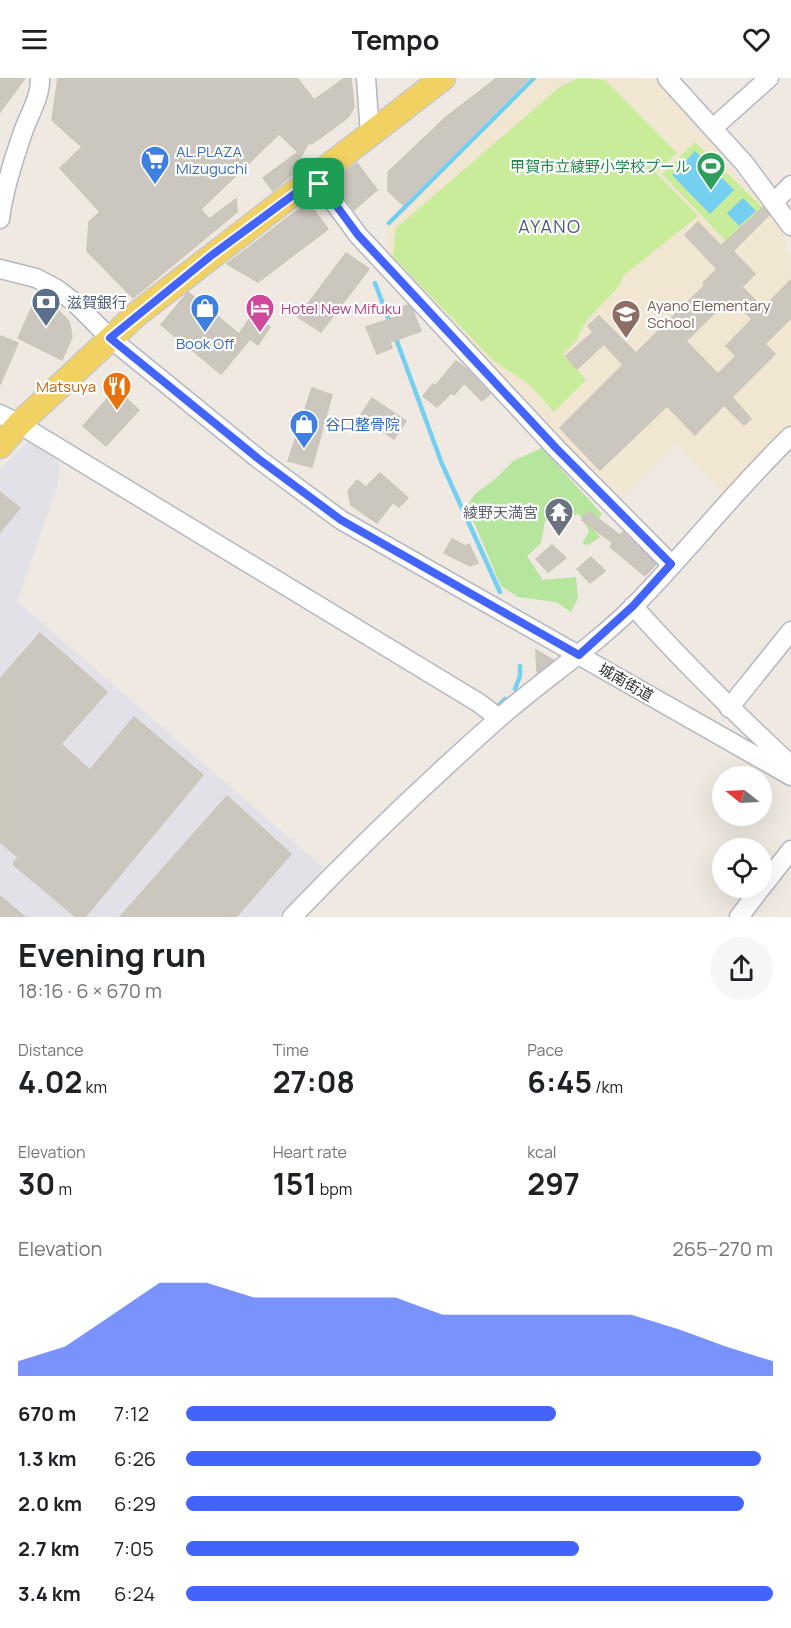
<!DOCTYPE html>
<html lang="en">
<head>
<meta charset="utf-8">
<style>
  :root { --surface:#fff; --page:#f6f6f6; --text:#202124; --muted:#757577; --accent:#4264fb }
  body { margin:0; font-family:Manrope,"Noto Sans JP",sans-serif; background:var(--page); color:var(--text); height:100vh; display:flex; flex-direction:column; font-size:22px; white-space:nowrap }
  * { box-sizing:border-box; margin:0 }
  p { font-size:20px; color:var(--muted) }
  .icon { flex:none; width:33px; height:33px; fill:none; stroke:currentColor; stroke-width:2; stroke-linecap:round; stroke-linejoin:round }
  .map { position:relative; height:839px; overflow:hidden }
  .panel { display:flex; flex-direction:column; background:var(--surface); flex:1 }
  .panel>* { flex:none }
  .needle { width:39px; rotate:288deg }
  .controls { position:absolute; left:712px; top:688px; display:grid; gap:12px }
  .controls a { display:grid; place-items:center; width:60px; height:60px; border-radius:50%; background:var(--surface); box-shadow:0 6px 24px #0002; font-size:30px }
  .pin { position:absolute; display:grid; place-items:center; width:51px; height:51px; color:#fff; margin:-26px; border-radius:12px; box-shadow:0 3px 9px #0006 }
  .round { display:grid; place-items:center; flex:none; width:63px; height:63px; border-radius:32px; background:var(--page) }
  .headline { display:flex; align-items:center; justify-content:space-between; height:102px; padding:0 18px }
  h1 { font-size:33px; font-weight:700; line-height:45px }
  .stats { display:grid; grid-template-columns:repeat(3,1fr); gap:9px; height:102px; padding:6px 18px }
  .stats div { display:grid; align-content:center }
  .stats b { font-size:30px; font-weight:700 }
  .stats small { font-size:16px; font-weight:400 }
  .stats p { font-size:16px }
  .chart { height:168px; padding:12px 18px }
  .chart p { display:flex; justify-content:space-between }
  .chart svg { width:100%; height:108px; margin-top:6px; fill:var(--accent); opacity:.7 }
  ul { padding:0 18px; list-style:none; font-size:20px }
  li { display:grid; grid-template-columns:96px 72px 1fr; align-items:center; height:45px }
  li i { height:15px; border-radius:8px; background:var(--accent) }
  header { display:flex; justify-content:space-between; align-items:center; height:78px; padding:0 18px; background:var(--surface); font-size:27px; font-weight:700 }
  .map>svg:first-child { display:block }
</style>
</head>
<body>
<header><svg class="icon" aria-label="menu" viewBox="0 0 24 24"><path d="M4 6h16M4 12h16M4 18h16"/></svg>Tempo<svg class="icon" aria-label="heart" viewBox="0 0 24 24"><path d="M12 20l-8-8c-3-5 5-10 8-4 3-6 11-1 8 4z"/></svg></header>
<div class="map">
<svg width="791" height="839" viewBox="0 0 791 839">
  <rect width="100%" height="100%" fill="#efe9e1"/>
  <!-- industrial -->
  <path fill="#e3e1e8" d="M28,363L53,378L60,388L57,410L17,523L326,792L278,839H0V391Z"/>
  <!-- education -->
  <path fill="#f0e6d1" d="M536,0H653L708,62L765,130L786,160L784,172L791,179V352L725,416L676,366L617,426L386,181L387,148Z"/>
  <!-- green -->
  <path fill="#b6e59e" d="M542,370L602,436L592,450L600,459L589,467L582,466L589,453L579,436L545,443L541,465L527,478L543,502L576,499L578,520L571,534L556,524L518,519L501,508L467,428L475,416L495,401L513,383Z"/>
  <!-- pitch -->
  <path fill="#c9ec9a" d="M580,0L605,2L677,75L656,95L698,138L623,198L619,208L586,243L576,263L563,276L586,302L554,334L530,307L494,283L393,179L396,150L561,8Z
    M695,64L762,129L736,153L726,169L722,166L725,162L662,96Z"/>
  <!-- water -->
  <path fill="#75cff0" d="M695,73L734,112L710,136L672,97Z
    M743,120L756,133L739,148L727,135Z"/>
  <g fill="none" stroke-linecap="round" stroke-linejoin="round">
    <!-- stream -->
    <path stroke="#75cff0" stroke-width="4.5" d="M389,145L534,0
      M375,205L390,245
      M395,258L442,386L500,514
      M515,611L520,598V588
      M500,626L505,621"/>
  </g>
  <!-- building -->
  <path fill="#cbc7bf" stroke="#cbc5ba" stroke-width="1.5" fill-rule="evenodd" d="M0,0H25L0,34Z
    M58,0H297L314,22L345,0H351L354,29L349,38L342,44L313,65L308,66L292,95L293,96L273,113L263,100L298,74L279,56L201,131L209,141L236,121L237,134L133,220L87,173L89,144L100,134L60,90L82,69L52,42Z
    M497,0H529L403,127L388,113V94L446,39Z
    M357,85L377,112L354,132L332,103Z
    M308,124L328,151L258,204L227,186Z
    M763,129L769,137L733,173L755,196L742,209L763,230L791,202V240L765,266L775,276L732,319L751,341L744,347L724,327L695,357L667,328L600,392L560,350L623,287L604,266L577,291L566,278L593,254L588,248L599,238L636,275L705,207L703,205L717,191L685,157L698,144L721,168ZM730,220L752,241L726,268L736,278L718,296L686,263Z
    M346,175L369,191L321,254L298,239Z
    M188,214L239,256L252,237L270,249L258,267L250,261L221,296L161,247Z
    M38,216L51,221L53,223L52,226L68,242L70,247L72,259L62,282L18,260Z
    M408,227L413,233L421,253L390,264L392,270L377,276L366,249L396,239L393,232Z
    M0,258L18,265L0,307Z
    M456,283L467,291L490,316L482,323L464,305L454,317L451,315L437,329L423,318L433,306L435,308Z
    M312,310L332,317L312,389L288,383Z
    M116,311L139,332L106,368L83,348Z
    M372,320L406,343L394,361L360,338Z
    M380,395L408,420L399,429L393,424L377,445L351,427L348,413L357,402L366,409Z
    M0,414L20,430L0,454Z
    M588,433L620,457L623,454L656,486L645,498L610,469L613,465L582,442Z
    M452,461L465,468L469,466L478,485L470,488L444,475Z
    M552,467L566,480L548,494L536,481Z
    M591,479L605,493L590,505L577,491Z
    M40,555L107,614L61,666L90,692L134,639L203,697L85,839H76L13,786L18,779L0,764V601Z
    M536,572L553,582L538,594H537Z
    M227,718L291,776L236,839H120Z
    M0,818L25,839H0Z"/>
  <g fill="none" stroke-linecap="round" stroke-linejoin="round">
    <!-- minor casing -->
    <g stroke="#b4b7c1" stroke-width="21">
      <path id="minor" d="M366,0L370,56
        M667,0L744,85L791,148
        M713,50L769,0
        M316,100L358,157L556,370L671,486
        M774,124L791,107
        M0,141C3,114 14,80 23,54C29,37 41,18 40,0
        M0,191L36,200L57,211L75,225L110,260L260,382L341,442L791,698
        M0,336L19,346L479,625L499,640
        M633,528C683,584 736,636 791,687
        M729,630L791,553
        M762,809L791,772
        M292,839C358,770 427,704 498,641C542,602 592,570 634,528C688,473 735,412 791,358
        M739,839L761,810"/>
    </g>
    <!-- major casing -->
    <g stroke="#c9c9c9" stroke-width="27">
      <path id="major" d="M0,368L19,346L137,236L443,0"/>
    </g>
    <!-- minor -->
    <use href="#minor" stroke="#fff" stroke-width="18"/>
    <!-- major -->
    <use href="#major" stroke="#f2d163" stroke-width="24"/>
  </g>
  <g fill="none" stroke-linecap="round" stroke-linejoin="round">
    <!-- route casing -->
    <g stroke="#fff" stroke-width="12">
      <path id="route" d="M316,100L358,157L556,370L671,486L633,528L579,577L341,442L260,382L110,260L212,177Z"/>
    </g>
    <!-- route -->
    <use href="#route" stroke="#4264fb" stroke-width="8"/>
  </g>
  <!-- icons -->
  <defs>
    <g id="supermarket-pin" transform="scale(1.5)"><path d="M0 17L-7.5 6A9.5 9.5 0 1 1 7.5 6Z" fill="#3f7fe0" stroke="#fff"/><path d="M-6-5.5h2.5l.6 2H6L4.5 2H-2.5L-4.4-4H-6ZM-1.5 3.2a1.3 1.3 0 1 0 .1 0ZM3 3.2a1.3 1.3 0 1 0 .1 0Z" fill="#fff"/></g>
    <g id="stadium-pin" transform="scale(1.5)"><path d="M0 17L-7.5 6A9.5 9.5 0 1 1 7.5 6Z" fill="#2e9e5b" stroke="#fff"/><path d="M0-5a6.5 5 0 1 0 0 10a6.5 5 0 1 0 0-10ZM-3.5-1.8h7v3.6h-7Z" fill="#fff"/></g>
    <g id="bank-pin" transform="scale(1.5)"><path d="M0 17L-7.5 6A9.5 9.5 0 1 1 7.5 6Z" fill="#5c6f8a" stroke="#fff"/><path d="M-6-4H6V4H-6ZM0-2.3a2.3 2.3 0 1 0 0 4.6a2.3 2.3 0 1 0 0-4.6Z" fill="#fff"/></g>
    <g id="shop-pin" transform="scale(1.5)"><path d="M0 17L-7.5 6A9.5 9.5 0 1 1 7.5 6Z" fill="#3f7fe0" stroke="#fff"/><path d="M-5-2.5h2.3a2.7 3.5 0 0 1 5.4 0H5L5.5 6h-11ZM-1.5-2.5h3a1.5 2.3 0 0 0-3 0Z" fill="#fff"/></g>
    <g id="hotel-pin" transform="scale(1.5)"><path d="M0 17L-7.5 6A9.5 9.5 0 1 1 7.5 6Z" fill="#d1479c" stroke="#fff"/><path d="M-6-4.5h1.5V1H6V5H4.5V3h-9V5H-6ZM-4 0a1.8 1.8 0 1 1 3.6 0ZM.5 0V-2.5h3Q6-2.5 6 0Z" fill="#fff"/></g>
    <g id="school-pin" transform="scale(1.5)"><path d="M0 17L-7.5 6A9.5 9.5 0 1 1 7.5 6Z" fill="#8d6e63" stroke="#fff"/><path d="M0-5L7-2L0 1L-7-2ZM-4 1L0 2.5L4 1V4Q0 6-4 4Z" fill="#fff"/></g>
    <g id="restaurant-pin" transform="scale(1.5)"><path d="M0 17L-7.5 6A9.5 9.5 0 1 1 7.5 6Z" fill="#e8710a" stroke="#fff"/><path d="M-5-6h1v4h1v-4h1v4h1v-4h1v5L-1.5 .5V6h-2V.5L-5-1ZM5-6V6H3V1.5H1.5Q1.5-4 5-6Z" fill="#fff"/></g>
    <g id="temple-pin" transform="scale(1.5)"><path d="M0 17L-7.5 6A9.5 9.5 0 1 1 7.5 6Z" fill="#6b7280" stroke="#fff"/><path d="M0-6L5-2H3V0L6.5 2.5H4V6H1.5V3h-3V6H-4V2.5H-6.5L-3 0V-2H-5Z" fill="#fff"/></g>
  </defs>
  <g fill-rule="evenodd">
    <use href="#supermarket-pin" x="155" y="82"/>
    <use href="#stadium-pin" x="711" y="88"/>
    <use href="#bank-pin" x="46" y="224"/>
    <use href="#shop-pin" x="205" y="230"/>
    <use href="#hotel-pin" x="260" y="230"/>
    <use href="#school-pin" x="626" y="236"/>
    <use href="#restaurant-pin" x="117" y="308"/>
    <use href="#shop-pin" x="304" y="346"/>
    <use href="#temple-pin" x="559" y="434"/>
  </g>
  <g text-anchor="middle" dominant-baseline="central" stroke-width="4.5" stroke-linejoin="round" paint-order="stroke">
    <!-- shop labels -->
    <g font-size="15" fill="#366cbe" stroke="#fff" text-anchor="start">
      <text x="176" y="73">AL.PLAZA<tspan x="176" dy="17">Mizuguchi</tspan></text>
      <text x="205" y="265" text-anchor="middle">Book Off</text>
      <text x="325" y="346">谷口整骨院</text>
    </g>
    <!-- leisure labels -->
    <g font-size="15" fill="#27864d" stroke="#fff" text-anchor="end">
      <text x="690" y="88">甲賀市立綾野小学校プール</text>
    </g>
    <!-- service labels -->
    <g font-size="15" fill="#4e5e75" stroke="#fff" text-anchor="start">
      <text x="67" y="224">滋賀銀行</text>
    </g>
    <!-- education labels -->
    <g font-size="15" fill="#785e54" stroke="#fff" text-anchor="start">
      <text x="647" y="227">Ayano Elementary<tspan x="647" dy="17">School</tspan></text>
    </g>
    <!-- hotel labels -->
    <g font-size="15" fill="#b23c85" stroke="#fff" text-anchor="start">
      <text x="281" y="230">Hotel New Mifuku</text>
    </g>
    <!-- food labels -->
    <g font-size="15" fill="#c56008" stroke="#fff" text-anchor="end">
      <text x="96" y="308">Matsuya</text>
    </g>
    <!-- worship labels -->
    <g font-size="15" fill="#5b616d" stroke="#fff" text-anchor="end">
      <text x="538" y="434">綾野天満宮</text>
    </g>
    <!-- street labels -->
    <g font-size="15" fill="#2e2e2e" stroke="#fff">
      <text transform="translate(626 604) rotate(30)">城南街道</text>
    </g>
    <!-- quarter labels -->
    <g font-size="18" letter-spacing="1.5" fill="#4d5680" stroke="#fff">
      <text x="550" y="148">AYANO</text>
    </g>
  </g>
</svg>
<div class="controls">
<a><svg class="needle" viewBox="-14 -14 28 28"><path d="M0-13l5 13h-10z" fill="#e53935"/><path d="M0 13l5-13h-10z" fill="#757577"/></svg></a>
<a><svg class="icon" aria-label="locate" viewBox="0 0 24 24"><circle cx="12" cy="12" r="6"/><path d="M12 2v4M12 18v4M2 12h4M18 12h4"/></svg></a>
</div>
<div class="pin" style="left:319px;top:106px;background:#1e9e55"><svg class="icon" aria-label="arrive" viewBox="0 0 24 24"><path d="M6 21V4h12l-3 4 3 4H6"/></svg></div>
</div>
<section class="panel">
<div class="headline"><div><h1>Evening run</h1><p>18:16 · 6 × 670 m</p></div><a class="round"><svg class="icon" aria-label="share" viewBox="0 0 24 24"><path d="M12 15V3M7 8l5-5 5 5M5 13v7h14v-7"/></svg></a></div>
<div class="stats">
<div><p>Distance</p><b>4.02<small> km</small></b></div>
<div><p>Time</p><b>27:08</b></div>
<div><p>Pace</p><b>6:45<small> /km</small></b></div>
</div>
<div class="stats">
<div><p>Elevation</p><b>30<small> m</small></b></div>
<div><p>Heart rate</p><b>151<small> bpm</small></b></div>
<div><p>kcal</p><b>297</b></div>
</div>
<div class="chart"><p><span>Elevation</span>265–270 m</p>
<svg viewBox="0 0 160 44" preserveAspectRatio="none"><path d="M0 44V38L10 32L20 19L30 6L40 6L50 12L60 12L70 12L80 12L90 19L100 19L110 19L120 19L130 19L140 25L150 32L160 38V44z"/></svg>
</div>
<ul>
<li><b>670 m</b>7:12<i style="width:63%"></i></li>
<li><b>1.3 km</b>6:26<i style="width:98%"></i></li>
<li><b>2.0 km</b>6:29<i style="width:95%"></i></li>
<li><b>2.7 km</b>7:05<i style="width:67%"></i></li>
<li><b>3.4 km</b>6:24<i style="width:100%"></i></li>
</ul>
</section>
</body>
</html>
